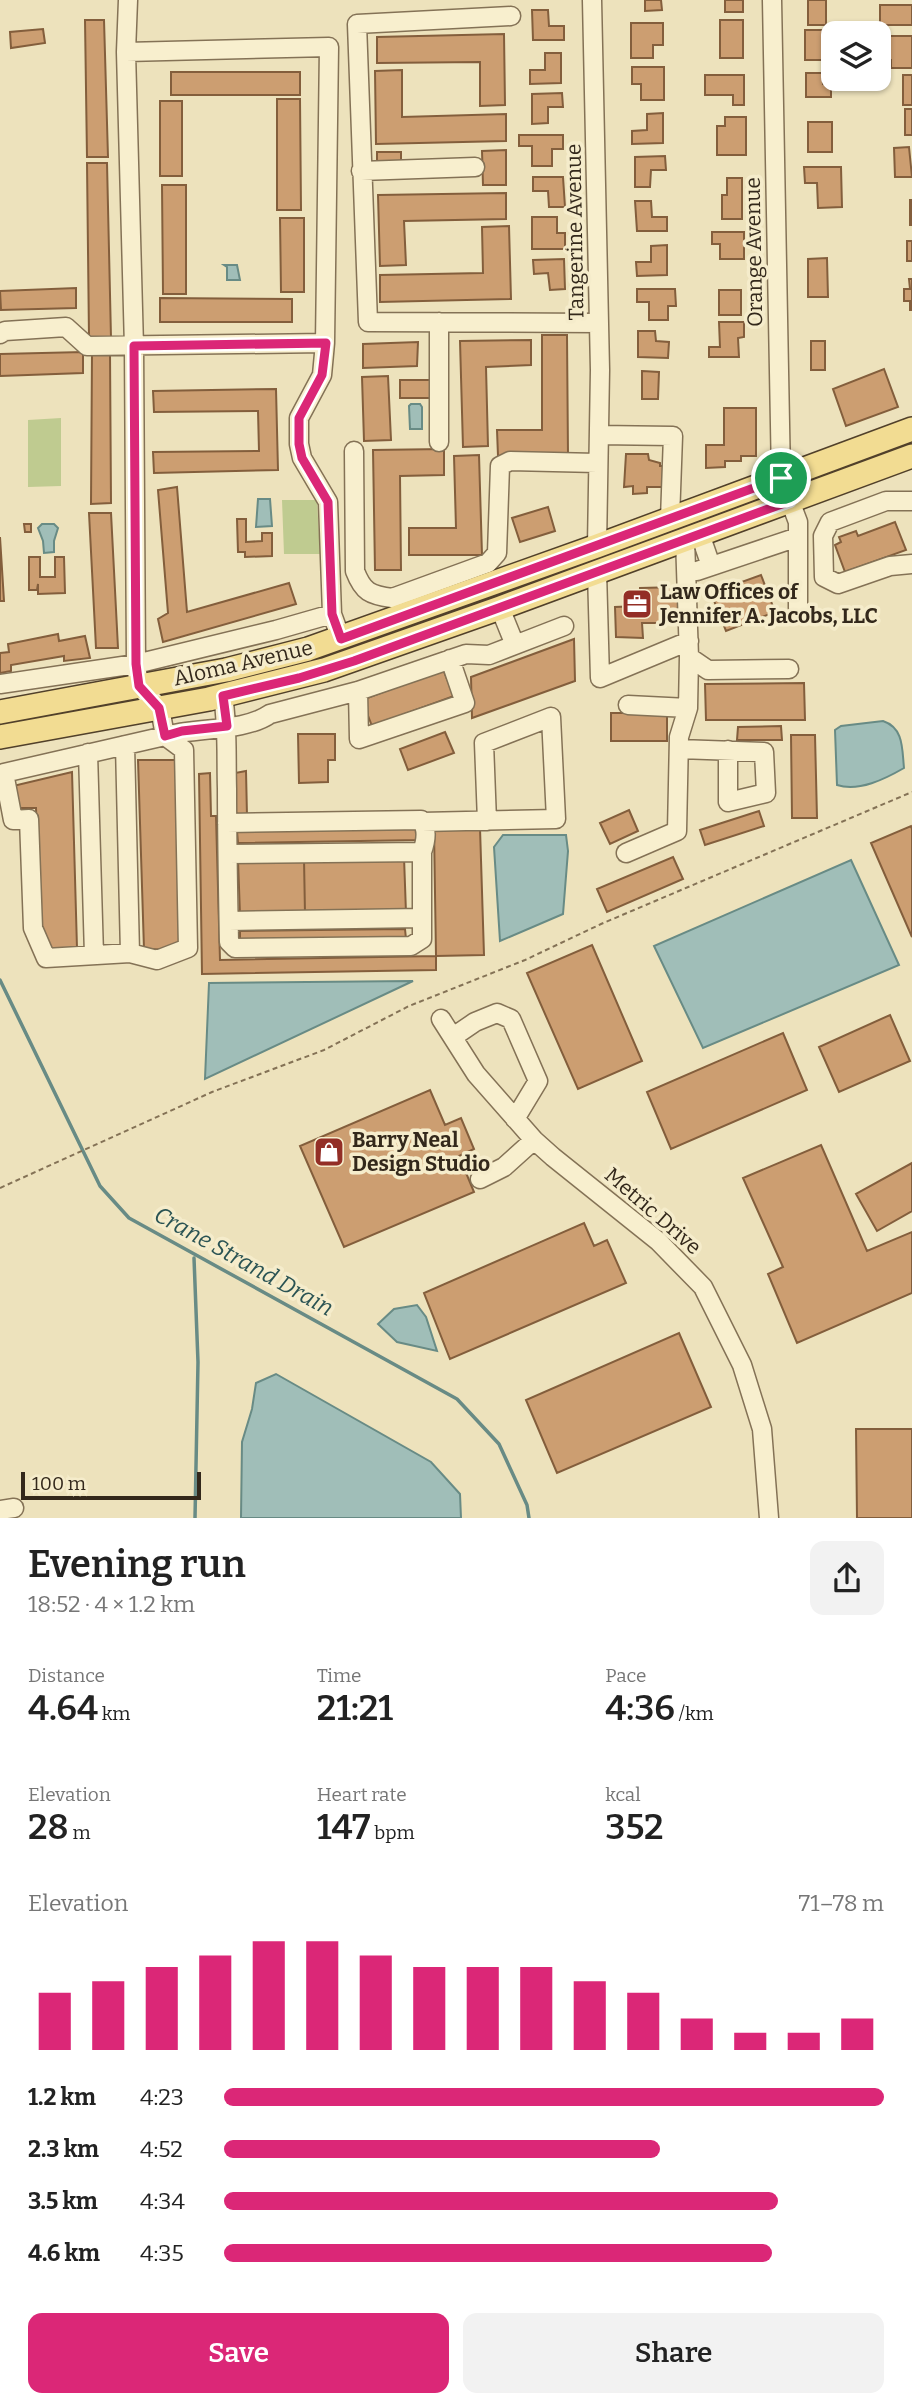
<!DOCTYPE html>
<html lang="en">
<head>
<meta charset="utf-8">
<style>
  :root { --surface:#fff; --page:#f2f2f2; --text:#222; --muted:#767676; --accent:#db2777 }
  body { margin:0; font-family:Bitter,serif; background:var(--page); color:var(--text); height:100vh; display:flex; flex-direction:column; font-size:26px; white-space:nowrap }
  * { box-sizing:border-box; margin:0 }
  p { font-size:23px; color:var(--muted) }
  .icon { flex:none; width:38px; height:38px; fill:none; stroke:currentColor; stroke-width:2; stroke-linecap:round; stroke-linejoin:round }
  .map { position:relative; height:1518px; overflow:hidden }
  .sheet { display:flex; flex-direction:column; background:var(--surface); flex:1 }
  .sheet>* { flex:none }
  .buttons { position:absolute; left:821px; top:21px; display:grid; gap:14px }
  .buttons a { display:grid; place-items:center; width:70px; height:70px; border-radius:14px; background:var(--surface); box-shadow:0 2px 5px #0004; font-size:35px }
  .scale { position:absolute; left:21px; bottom:18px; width:180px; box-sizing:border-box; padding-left:7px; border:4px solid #33281b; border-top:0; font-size:19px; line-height:24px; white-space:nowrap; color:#33281b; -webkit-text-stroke:5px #f5eccb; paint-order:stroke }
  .pin { position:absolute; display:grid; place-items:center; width:60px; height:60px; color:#fff; margin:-30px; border:4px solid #fff; border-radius:50%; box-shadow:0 2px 7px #0007 }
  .round { display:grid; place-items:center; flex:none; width:74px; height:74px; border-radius:14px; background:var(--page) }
  .head { display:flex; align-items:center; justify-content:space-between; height:119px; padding:0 28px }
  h1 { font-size:38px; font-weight:600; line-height:52px }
  .stats { display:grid; grid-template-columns:repeat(3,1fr); gap:10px; height:119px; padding:7px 28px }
  .stats div { display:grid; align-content:center }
  .stats b { font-size:35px; font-weight:600 }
  .stats small { font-size:19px; font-weight:400 }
  .stats p { font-size:19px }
  .chart { height:196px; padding:14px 28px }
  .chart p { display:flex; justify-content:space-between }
  .chart svg { width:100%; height:126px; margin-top:7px; stroke:var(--accent); stroke-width:6 }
  .primary-button { display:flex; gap:14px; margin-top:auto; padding:14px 28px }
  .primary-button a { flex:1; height:80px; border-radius:14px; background:var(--accent); color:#fff; font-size:28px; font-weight:600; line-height:80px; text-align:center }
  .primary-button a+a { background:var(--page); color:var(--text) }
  ul { padding:0 28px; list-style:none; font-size:23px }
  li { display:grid; grid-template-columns:112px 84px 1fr; align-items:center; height:52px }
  li i { height:18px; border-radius:9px; background:var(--accent) }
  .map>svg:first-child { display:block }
</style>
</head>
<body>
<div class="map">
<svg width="912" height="1518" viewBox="0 0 912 1518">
  <rect width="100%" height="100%" fill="#ede2bc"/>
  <!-- green -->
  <path fill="#bfcb90" d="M61,418V486L28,487V420Z
    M282,500H317L320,554H284Z"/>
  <!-- water -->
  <path fill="#a0beb8" stroke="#688b85" stroke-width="2" d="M224,265H237L240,280H227V267Z
    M411,404H420L422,407V429H410L409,406Z
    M258,499H270L272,526L256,527Z
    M42,524H54L58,528L54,541V552L44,553L43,541L38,528Z
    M883,721C904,728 902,749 904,768C885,779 859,792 837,785L835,730L841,726Z
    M503,835H566L568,851L563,914L500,941L494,847Z
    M851,860L899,965L703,1048L654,946Z
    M413,981L205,1079L209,983Z
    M417,1305L426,1317L437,1351L397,1342L378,1324L394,1309Z
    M276,1374L431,1462L460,1494L461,1518H241L242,1442L252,1409L256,1383Z"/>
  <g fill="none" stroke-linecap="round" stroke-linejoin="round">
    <!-- stream -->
    <path stroke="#688b85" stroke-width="3.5" d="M0,980L100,1186L129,1218L457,1399L499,1444L527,1505L529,1518
      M194,1258L198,1362L195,1518"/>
  </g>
  <!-- building -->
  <path fill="#cc9e71" stroke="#835e3c" stroke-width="2" d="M645,0H661L662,10L645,11Z
    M725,0H743V12H725Z
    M808,0H826V25H808Z
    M880,5H912V25H880Z
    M532,10H548L549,26H564V40H533Z
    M85,20H104L108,157H87Z
    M720,20H743V58H720Z
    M631,23H663V45H653V58H631Z
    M43,29L45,43L11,48L10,32Z
    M805,30H827V60H805Z
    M504,34L505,105L480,106V62L377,63V37Z
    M883,36H912V68H891V60H883Z
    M545,53H561V83L530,84V70H545Z
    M632,67H664V100H641V84H632Z
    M402,70V117L506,114V141L376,144L375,71Z
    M171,72H300V95H171Z
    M806,73H823V84H831V97H806Z
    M705,75H744V105H733V95H705Z
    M903,75H912V105H903Z
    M562,93L563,107H548V123L532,124V94Z
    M277,99H300L301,210H277Z
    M160,101H182V176H160Z
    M905,109H912V135H905Z
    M663,113V143L632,144V131L647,130V114Z
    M725,117H746V155H717V126H725Z
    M808,122H832V152H808Z
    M519,135H563V149H552V166H532V146H519Z
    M909,147L912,177H895L894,148Z
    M506,150V185H483L482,151Z
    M377,152H401V163H377Z
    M665,156L666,170H651L650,187H635V157Z
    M87,163H107L111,338H89Z
    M804,167H841L842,207L818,208L817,183H805Z
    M533,177H563L565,207H549L548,191H533Z
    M727,178H742V219H722V195H727Z
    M162,185H186V294H163Z
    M506,193V219L404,221L406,265L380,266L378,195Z
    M910,200H912V225H910Z
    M635,201H651L652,217H667V231H637Z
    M532,217H557V233H565V249H532Z
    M280,218H304V292H281Z
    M509,226L511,299L380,302V275L483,273L482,227Z
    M712,232H744V259H720V244H712Z
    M907,241H912V261H907Z
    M667,245V275L637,276L636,262H651V246Z
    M827,258L828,297H808V259Z
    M564,259L565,289L550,290L548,273L534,274L533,260Z
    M909,279H912V310H910V301H904V289H910Z
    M76,288V308L1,310L0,291Z
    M637,289H675L676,306H668V320H649V302H637Z
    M719,290H741V315H719Z
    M160,298L292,299V322H160Z
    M719,322H744V337L738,338L739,357H709V347H720Z
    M638,331H655L656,341L669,342L668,358L638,357Z
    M542,335H567L568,456H498L497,430H542Z
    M531,340V365L486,367L488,446L463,447L460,341Z
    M811,341H825V370H811Z
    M418,342L417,366L363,368V344Z
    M83,352V373L0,376V354Z
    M110,352L111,503L91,504L92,353Z
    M884,369L898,407L846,426L833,389Z
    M642,371L659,372L658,399H642Z
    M388,376L391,440L364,441L362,377Z
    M400,380H430L431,398H400Z
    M276,389L278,470L154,473L153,452L259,451L258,411L154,412L153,391Z
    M724,408H756V456H741V461H725V467L706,468V445H724Z
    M444,449V475L400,476L401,570H375L373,450Z
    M626,454H648L649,460L660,463V466H668L669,487H647V493L633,494V486L624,487Z
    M479,455L482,555H409V528H456L454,456Z
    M177,487L187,612L289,583L296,604L163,642L158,619L168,613L158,490Z
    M548,507L555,531L520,542L512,518Z
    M89,513H111L118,648H96Z
    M237,519H246V542L262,541V533H272V556L245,557V552H238Z
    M895,522L906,550L845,572L835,545L841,542L839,537L856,531L858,536Z
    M24,524H31V532H25Z
    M0,537L4,601H0Z
    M29,557H40V577H55V557H64L65,593L38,594V584L37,590H29Z
    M761,575L775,612L726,631L711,593Z
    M679,587L680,623H642L643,638L616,637L615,607L639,606L640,588Z
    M58,634L59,641L85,636L90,658L64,661V656L11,665V671L0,673V653L9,652L8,644Z
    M574,639L575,681L472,718L471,677Z
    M443,669L454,696L372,726L362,700Z
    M804,683L805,720H706L705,684Z
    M611,713H667V741H611Z
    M781,726L782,740H737L738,727Z
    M445,732L454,753L408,770L400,749Z
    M298,734H335V760H328V782L299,783Z
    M791,735H815L817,818H792Z
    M138,760H176L180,950L144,949Z
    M246,771L247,816H236L235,773Z
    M72,772L77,948L50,950L40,929L36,808H15L13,786Z
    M210,773L211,816H216L220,960L436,956V970L202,974L199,774Z
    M629,810L638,831L610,844L600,823Z
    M759,811L764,826L705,845L700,830Z
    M911,826L912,829V937L871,843Z
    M419,828L420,840L238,843L237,831Z
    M480,828L484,955L436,956L434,830Z
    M404,857L406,913L305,914L304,859Z
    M673,857L683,879L607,912L597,889Z
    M304,859L305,914L240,915L238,860Z
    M405,929L406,939L240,943V931Z
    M592,945L642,1061L578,1089L527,973Z
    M890,1015L910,1061L839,1092L819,1047Z
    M783,1033L807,1090L671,1149L647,1092Z
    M430,1090L445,1125L461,1118L474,1149L459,1156L474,1192L344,1247L300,1146Z
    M821,1145L867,1251L912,1232V1293L797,1343L768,1274L783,1267L743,1178Z
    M912,1163V1211L877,1231L856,1194Z
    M584,1223L594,1246L607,1240L626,1283L450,1359L424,1293Z
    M679,1333L711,1407L557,1473L526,1400Z
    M856,1429H912V1518H857Z"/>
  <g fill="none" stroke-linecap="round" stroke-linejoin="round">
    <!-- minor casing -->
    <g stroke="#847256" stroke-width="21">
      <path id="minor" d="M128,0L126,52L134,347L136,664L139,686L160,708L165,736L184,750L188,948L157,960L130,953L46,958L33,928L29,819L13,820L4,773L165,736C197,727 244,732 270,714L358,691L466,654L489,655L564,626
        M592,0L600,370L597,546
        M772,0L781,477L798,522V608
        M511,16L357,24L368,322L599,323
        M126,52L329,47L325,343L322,375L299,418V444L302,458L328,502L332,614L341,639
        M361,171L475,167
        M439,322V442
        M0,334L5,331L66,327L87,346L325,343
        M599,435L673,436L670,519
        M354,451L355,571C363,592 370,595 392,598L488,563L497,553L500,466L510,461L597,463
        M912,501H886L830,522L823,536L824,577L838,584L890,566L912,564
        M700,534L711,566
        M685,539L689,657L708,670L789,669
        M697,571L798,537
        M597,572L600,678L689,641
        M500,608L515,645
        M0,684L136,664L276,630L332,614
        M358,691L359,739L465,703L450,659
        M223,696C228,727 226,757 227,789C227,840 228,891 229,942L235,948L411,946L422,939V852C426,841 428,829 421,820L227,823
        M628,705L688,708L689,657
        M125,745L130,953
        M679,749L764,752L766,793L728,802V750
        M88,753L94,955
        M422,822C467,821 512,820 556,819L551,717L484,743L487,821
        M626,853L677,831L679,737L688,708
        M228,854L422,852
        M229,921L422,918
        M441,1019L476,1074L534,1140L553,1157L658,1241L703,1287L742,1365L762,1429L769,1518
        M453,1037L475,1022L497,1013L511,1019L538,1081L515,1119
        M480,1179L504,1167L534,1140
        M0,1510L14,1508"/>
    </g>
    <!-- major casing -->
    <g stroke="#51402a" stroke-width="26">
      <path id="major" d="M0,712L226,670L308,649L597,546L912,429
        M0,737L209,699L324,670L500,608L912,456"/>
    </g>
    <!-- path -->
    <path stroke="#847256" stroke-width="2" stroke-dasharray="5 3.5" stroke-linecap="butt" d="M0,1188L212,1092L324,1050L409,1006L525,960L601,924L912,792"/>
    <!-- minor -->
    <use href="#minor" stroke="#f8efce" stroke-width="18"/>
    <!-- major -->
    <use href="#major" stroke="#f2dc92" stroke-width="23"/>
  </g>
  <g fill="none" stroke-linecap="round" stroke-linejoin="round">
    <!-- route casing -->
    <g stroke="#fff" stroke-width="14">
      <path id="route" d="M326,343L322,375L299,418V444L302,458L328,502L332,614L341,639L781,478L790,501L354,661L299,678L223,696L227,726L182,731L165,736L159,708L139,686L136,664L134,346Z"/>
    </g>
    <!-- route -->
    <use href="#route" stroke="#db2777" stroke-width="9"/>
  </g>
  <!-- icons -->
  <defs>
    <g id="office-square" transform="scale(1.575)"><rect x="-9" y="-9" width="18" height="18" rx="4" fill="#932e26" stroke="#f5eccb"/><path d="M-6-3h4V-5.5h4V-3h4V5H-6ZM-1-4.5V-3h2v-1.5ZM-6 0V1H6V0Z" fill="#fff"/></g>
    <g id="shop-square" transform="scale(1.575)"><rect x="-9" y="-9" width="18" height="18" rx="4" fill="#932e26" stroke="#f5eccb"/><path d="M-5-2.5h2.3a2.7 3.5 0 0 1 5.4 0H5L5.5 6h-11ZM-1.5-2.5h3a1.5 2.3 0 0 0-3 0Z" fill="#fff"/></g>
  </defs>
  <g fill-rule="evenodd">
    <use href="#office-square" x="637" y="604"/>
    <use href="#shop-square" x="329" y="1152"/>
  </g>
  <g text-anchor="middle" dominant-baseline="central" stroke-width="7" stroke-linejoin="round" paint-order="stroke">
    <!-- street labels -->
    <g font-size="21" fill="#33281b" stroke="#f5eccb">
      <text transform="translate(575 232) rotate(-91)">Tangerine Avenue</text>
      <text transform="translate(754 252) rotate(-91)">Orange Avenue</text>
      <text transform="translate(243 663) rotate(-13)">Aloma Avenue</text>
      <text transform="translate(653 1211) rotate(41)">Metric Drive</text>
    </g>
    <!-- poi labels -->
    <g font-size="21" font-weight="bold" fill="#33281b" stroke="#f5eccb" text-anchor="start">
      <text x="660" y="592">Law Offices of<tspan x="660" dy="24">Jennifer A. Jacobs, LLC</tspan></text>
      <text x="352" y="1140">Barry Neal<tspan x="352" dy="24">Design Studio</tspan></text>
    </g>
    <!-- water labels -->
    <g font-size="23" font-style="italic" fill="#2a5353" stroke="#f5eccb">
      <text transform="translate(244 1261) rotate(29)">Crane Strand Drain</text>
    </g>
  </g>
</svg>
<div class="buttons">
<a><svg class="icon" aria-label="layers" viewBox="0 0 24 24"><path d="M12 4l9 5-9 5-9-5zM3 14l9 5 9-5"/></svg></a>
</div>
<div class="scale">100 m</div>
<div class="pin" style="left:781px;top:478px;background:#1e9e55"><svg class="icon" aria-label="arrive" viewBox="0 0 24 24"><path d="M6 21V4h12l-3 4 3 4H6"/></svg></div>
</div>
<section class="sheet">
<div class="head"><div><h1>Evening run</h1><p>18:52 · 4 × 1.2 km</p></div><a class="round"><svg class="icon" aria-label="share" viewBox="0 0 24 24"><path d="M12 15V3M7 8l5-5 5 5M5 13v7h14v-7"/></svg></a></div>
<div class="stats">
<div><p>Distance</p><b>4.64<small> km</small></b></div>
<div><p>Time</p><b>21:21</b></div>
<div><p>Pace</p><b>4:36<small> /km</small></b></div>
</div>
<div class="stats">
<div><p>Elevation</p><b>28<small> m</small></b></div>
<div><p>Heart rate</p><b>147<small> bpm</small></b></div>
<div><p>kcal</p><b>352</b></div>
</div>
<div class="chart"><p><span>Elevation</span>71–78 m</p>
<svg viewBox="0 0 160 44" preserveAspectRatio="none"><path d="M5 44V24M15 44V20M25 44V15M35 44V11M45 44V6M55 44V6M65 44V11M75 44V15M85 44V15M95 44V15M105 44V20M115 44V24M125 44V33M135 44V38M145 44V38M155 44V33"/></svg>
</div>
<ul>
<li><b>1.2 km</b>4:23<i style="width:100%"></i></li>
<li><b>2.3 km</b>4:52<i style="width:66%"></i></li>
<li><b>3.5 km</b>4:34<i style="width:84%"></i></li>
<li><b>4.6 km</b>4:35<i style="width:83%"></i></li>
</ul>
<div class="primary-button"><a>Save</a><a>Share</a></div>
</section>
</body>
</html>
